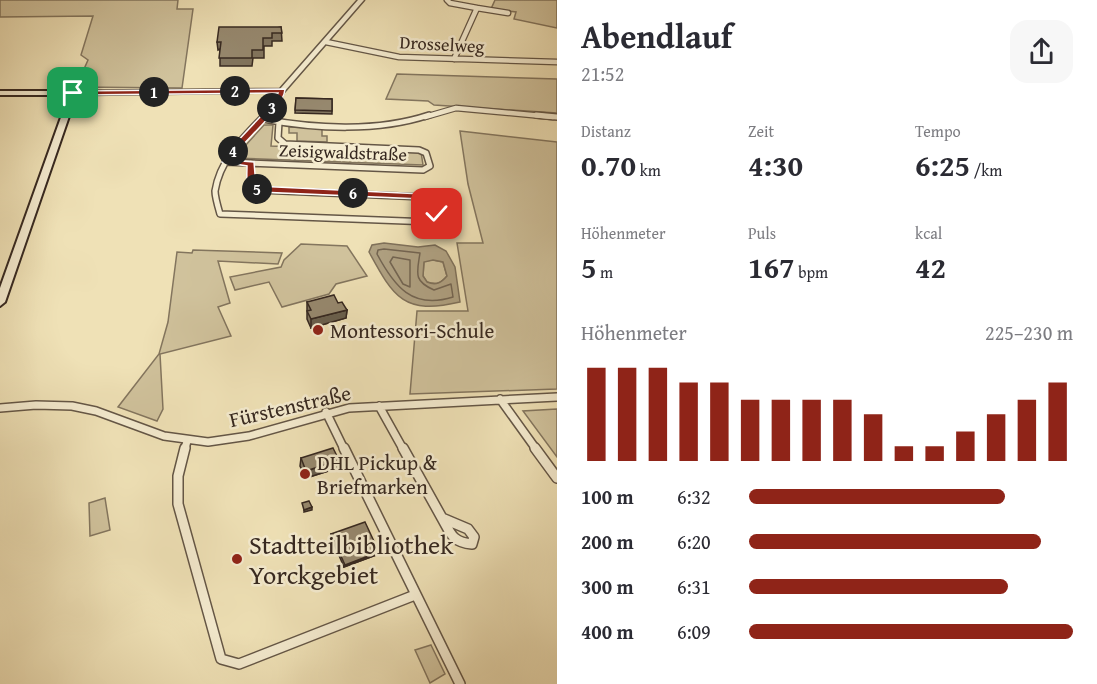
<!DOCTYPE html>
<html lang="de">
<head>
<meta charset="utf-8">
<style>
  :root { --surface:#fff; --page:#f7f7f7; --text:#2b2b33; --muted:#7c7c81; --accent:#8f2418 }
  body { margin:0; font-family:"Gentium Book Plus",serif; background:var(--page); color:var(--text); height:100vh; display:flex; flex-direction:column; font-size:22px; white-space:nowrap }
  * { box-sizing:border-box; margin:0 }
  p { font-size:20px; color:var(--muted) }
  .icon { flex:none; width:33px; height:33px; fill:none; stroke:currentColor; stroke-width:2; stroke-linecap:round; stroke-linejoin:round }
  .map { position:relative; flex:1; overflow:hidden }
  .side { display:flex; flex-direction:column; background:var(--surface); width:540px }
  .side>* { flex:none }
  .pin { position:absolute; display:grid; place-items:center; width:51px; height:51px; color:#fff; margin:-26px; border-radius:12px; box-shadow:0 3px 9px #0006 }
  .km { position:absolute; width:30px; height:30px; margin:-15px; border-radius:50%; background:#222; color:#fff; font-size:16px; line-height:30px; text-align:center }
  .round { display:grid; place-items:center; flex:none; width:63px; height:63px; border-radius:18px; background:var(--page) }
  .summary { display:flex; align-items:center; justify-content:space-between; height:102px; padding:0 24px }
  h1 { font-size:33px; font-weight:600; line-height:45px }
  .figures { display:grid; grid-template-columns:repeat(3,1fr); gap:9px; height:102px; padding:6px 24px }
  .figures div { display:grid; align-content:center }
  .figures b { font-size:30px; font-weight:600 }
  .figures small { font-size:16px; font-weight:400 }
  .figures p { font-size:16px }
  .chart { height:168px; padding:12px 24px }
  .chart p { display:flex; justify-content:space-between }
  .chart svg { width:100%; height:108px; margin-top:6px; stroke:var(--accent); stroke-width:6 }
  ul { padding:0 24px; list-style:none; font-size:20px }
  li { display:grid; grid-template-columns:96px 72px 1fr; align-items:center; height:45px }
  li i { height:15px; border-radius:8px; background:var(--accent) }
  main { display:flex; flex:1; min-height:0 }
  .map>svg:first-child { display:block }
</style>
</head>
<body>
<main>
<div class="map">
<svg width="557" height="684" viewBox="0 0 557 684">
  <rect width="100%" height="100%" fill="#efe1b6"/>
  <filter id="stains"><feTurbulence type="fractalNoise" baseFrequency=".00333" numOctaves="4"/><feColorMatrix values="0 0 0 0 .2 0 0 0 0 .09 0 0 0 0 .02 0 0 0 .5 -.17"/></filter>
  <radialGradient id="worn" r=".72"><stop offset=".6" stop-color="#630" stop-opacity="0"/><stop offset="1" stop-color="#630" stop-opacity=".3"/></radialGradient>
  <!-- green -->
  <path fill="#d0c29c" stroke="#83755e" stroke-width="1.5" d="M0,0H178L177,9H193L182,88L76,87L88,60L81,55L93,16L0,17Z
    M495,0H557V28L514,19L516,12L491,9Z
    M397,74L557,79V113L434,105L428,101L386,99Z
    M264,125H273L271,146L421,152L423,165L234,158Z
    M289,127H322V136H327V142L297,141V133H289Z
    M460,131L557,142V389L410,394L417,311H468L457,243H483L468,184Z
    M301,244L347,246L367,276L336,284L329,294L282,307L269,282L235,290L230,277L281,267L284,260Z
    M193,250L282,253L278,264L218,261L230,303L218,307L231,336L160,354L163,409L157,421L118,407L159,354L168,322L177,252L192,253Z
    M433,260L443,262L447,276C441,283 437,285 427,282L423,276L424,261Z
    M557,409V457L523,411Z
    M105,498L110,530L90,536L89,503Z
    M431,645L445,674L430,683L415,650Z"/>
  <!-- water -->
  <path fill="#b0a283" stroke="#7f715b" stroke-width="1.5" fill-rule="evenodd" d="M384,243L418,247L435,245L446,251L455,267L460,302C404,315 394,298 369,252L372,245ZM433,260L443,262L447,276C441,283 436,286 427,282L423,276L424,262Z"/>
  <g fill="none" stroke-linecap="round" stroke-linejoin="round">
    <!-- shore -->
    <path stroke="#736552" stroke-width="1.5" d="M384,249L420,253C417,273 413,281 434,290L451,284L453,297C412,310 394,286 377,254L378,250Z
      M393,257L410,260V287L403,284L390,262Z"/>
    <!-- minor-far3 casing -->
    <g stroke="#645646" stroke-width="7">
      <path id="minor-far3" d="M447,0L450,3L477,8L454,59
        M477,8L508,13
        M326,42L399,57L557,62
        M263,117L278,101L282,91
        M425,117L456,108L553,117"/>
    </g>
    <!-- minor-far2 casing -->
    <g stroke="#645646" stroke-width="8">
      <path id="minor-far2" d="M536,115L557,117
        M263,119C316,129 378,132 429,115
        M225,162L423,170L430,166L426,153L419,150L285,144L278,138L279,122
        M251,163L250,184L259,190L423,197L435,203V218L431,222L220,214C218,207 215,197 215,191C220,159 244,137 265,115"/>
    </g>
    <!-- minor-far1 casing -->
    <g stroke="#645646" stroke-width="10">
      <path id="minor-far1" d="M500,399L536,449
        M379,406L403,449
        M0,408L36,405L72,406L96,411L164,436L208,442L249,436L349,408L557,397
        M326,412L344,449
        M185,449L187,441"/>
    </g>
    <!-- minor casing -->
    <g stroke="#645646" stroke-width="12">
      <path id="minor" d="M185,448L178,476V504L221,659L239,664L415,595
        M344,448L460,684
        M403,448L442,518
        M535,448L557,478
        M442,518L468,529L474,537L472,544C452,542 451,534 442,518Z"/>
    </g>
    <!-- tertiary casing -->
    <g stroke="#645646" stroke-width="3">
      <path id="tertiary" d="M358,0H364L284,92L73,95L70,93L73,91L280,89Z"/>
    </g>
    <!-- secondary casing -->
    <g stroke="#362820" stroke-width="4">
      <path id="secondary" d="M0,91H73L77,93L5,302L0,306V288L69,95H0Z"/>
    </g>
    <!-- minor-far3 -->
    <use href="#minor-far3" stroke="#f5ecd0" stroke-width="4.5"/>
    <!-- minor-far2 -->
    <use href="#minor-far2" stroke="#f5ecd0" stroke-width="5"/>
    <!-- minor-far1 -->
    <use href="#minor-far1" stroke="#f5ecd0" stroke-width="7"/>
    <!-- minor -->
    <use href="#minor" stroke="#f5ecd0" stroke-width="9"/>
    <!-- tertiary -->
    <use href="#tertiary" fill="#f5ecd0" fill-rule="evenodd"/>
    <!-- secondary -->
    <use href="#secondary" fill="#f5ecd0" fill-rule="evenodd"/>
  </g>
  <!-- wall -->
  <path fill="#81755f" stroke="#362820" stroke-width="1.5" d="M281,27L282,41H272V46H264V58H253L252,66H220V49L218,50L217,42Z
    M296,98L332,99V114L295,113Z
    M307,302L338,303L347,310L346,318L311,328L307,319Z
    M301,458L338,468L306,478L300,466Z
    M331,534L379,554L344,567L331,537Z"/>
  <!-- shaded-wall -->
  <path fill="#695f4d" stroke="#362820" stroke-width="1.5" d="M347,310L346,318L311,328V319Z
    M339,460L338,468L306,478V471Z
    M312,507V510L304,512V510Z
    M379,552V554L344,567L345,565Z"/>
  <!-- building -->
  <path fill="#96886e" stroke="#362820" stroke-width="1.5" d="M219,27H281L282,33H272V38H263V50H252V58H219L221,42H217Z
    M296,98L332,99V111L295,110Z
    M334,295L338,303L342,302L347,310L311,319L307,311L311,310L307,302Z
    M333,448L339,460L306,471L301,458Z
    M309,501L312,507L304,510L302,503Z
    M365,522L379,552L345,565L331,534Z"/>
  <!-- route -->
  <path fill="#8f2418" stroke="#fff" stroke-width="1.5" d="M285,89C284,109 243,141 230,160L254,162L256,186L423,194L438,201L440,216H434L431,204L422,199L259,192C244,188 247,179 247,166L222,162L233,146L275,101L278,93L73,95L70,93L73,91Z"/>
  <!-- markers -->
  <g fill="#8f2418" stroke="#f5ecd0" stroke-width="2">
    <circle cx="318" cy="330" r="6"/>
    <circle cx="305" cy="474" r="6"/>
    <circle cx="237" cy="559" r="6"/>
  </g>
  <g text-anchor="middle" dominant-baseline="central" stroke-width="5" stroke-linejoin="round" paint-order="stroke">
    <!-- far-street labels -->
    <g font-size="18" fill="#362820" stroke="#f5ecd0">
      <text transform="translate(442 44) rotate(3)">Drosselweg</text>
      <text transform="translate(343 152) rotate(2)">Zeisigwaldstraße</text>
    </g>
    <!-- poi labels -->
    <g font-size="21" fill="#362820" stroke="#f5ecd0" text-anchor="start">
      <text x="330" y="330">Montessori-Schule</text>
      <text x="317" y="462">DHL Pickup &amp;<tspan x="317" dy="24">Briefmarken</tspan></text>
    </g>
    <!-- street labels -->
    <g font-size="21" fill="#362820" stroke="#f5ecd0">
      <text transform="translate(290 406) rotate(-13)">Fürstenstraße</text>
    </g>
    <!-- near-poi labels -->
    <g font-size="26" fill="#362820" stroke="#f5ecd0" text-anchor="start">
      <text x="249" y="544">Stadtteilbibliothek<tspan x="249" dy="30">Yorckgebiet</tspan></text>
    </g>
  </g>
  <rect width="100%" height="100%" filter="url(#stains)"/>
  <rect width="100%" height="100%" fill="url(#worn)"/>
</svg>
<div class="pin" style="left:73px;top:93px;background:#1e9e55"><svg class="icon" aria-label="arrive" viewBox="0 0 24 24"><path d="M6 21V4h12l-3 4 3 4H6"/></svg></div>
<div class="pin" style="left:437px;top:214px;background:#d93025"><svg class="icon" aria-label="check" viewBox="0 0 24 24"><path d="M5 12l5 5 9-10"/></svg></div>
<b class="km" style="left:154px;top:92px">1</b>
<b class="km" style="left:235px;top:91px">2</b>
<b class="km" style="left:272px;top:108px">3</b>
<b class="km" style="left:233px;top:151px">4</b>
<b class="km" style="left:257px;top:189px">5</b>
<b class="km" style="left:353px;top:193px">6</b>
</div>
<section class="side">
<div class="summary"><div><h1>Abendlauf</h1><p>21:52</p></div><a class="round"><svg class="icon" aria-label="share" viewBox="0 0 24 24"><path d="M12 15V3M7 8l5-5 5 5M5 13v7h14v-7"/></svg></a></div>
<div class="figures">
<div><p>Distanz</p><b>0.70<small> km</small></b></div>
<div><p>Zeit</p><b>4:30</b></div>
<div><p>Tempo</p><b>6:25<small> /km</small></b></div>
</div>
<div class="figures">
<div><p>Höhenmeter</p><b>5<small> m</small></b></div>
<div><p>Puls</p><b>167<small> bpm</small></b></div>
<div><p>kcal</p><b>42</b></div>
</div>
<div class="chart"><p><span>Höhenmeter</span>225–230 m</p>
<svg viewBox="0 0 160 44" preserveAspectRatio="none"><path d="M5 44V6M15 44V6M25 44V6M35 44V12M45 44V12M55 44V19M65 44V19M75 44V19M85 44V19M95 44V25M105 44V38M115 44V38M125 44V32M135 44V25M145 44V19M155 44V12"/></svg>
</div>
<ul>
<li><b>100 m</b>6:32<i style="width:79%"></i></li>
<li><b>200 m</b>6:20<i style="width:90%"></i></li>
<li><b>300 m</b>6:31<i style="width:80%"></i></li>
<li><b>400 m</b>6:09<i style="width:100%"></i></li>
</ul>
</section>
</main>
</body>
</html>
